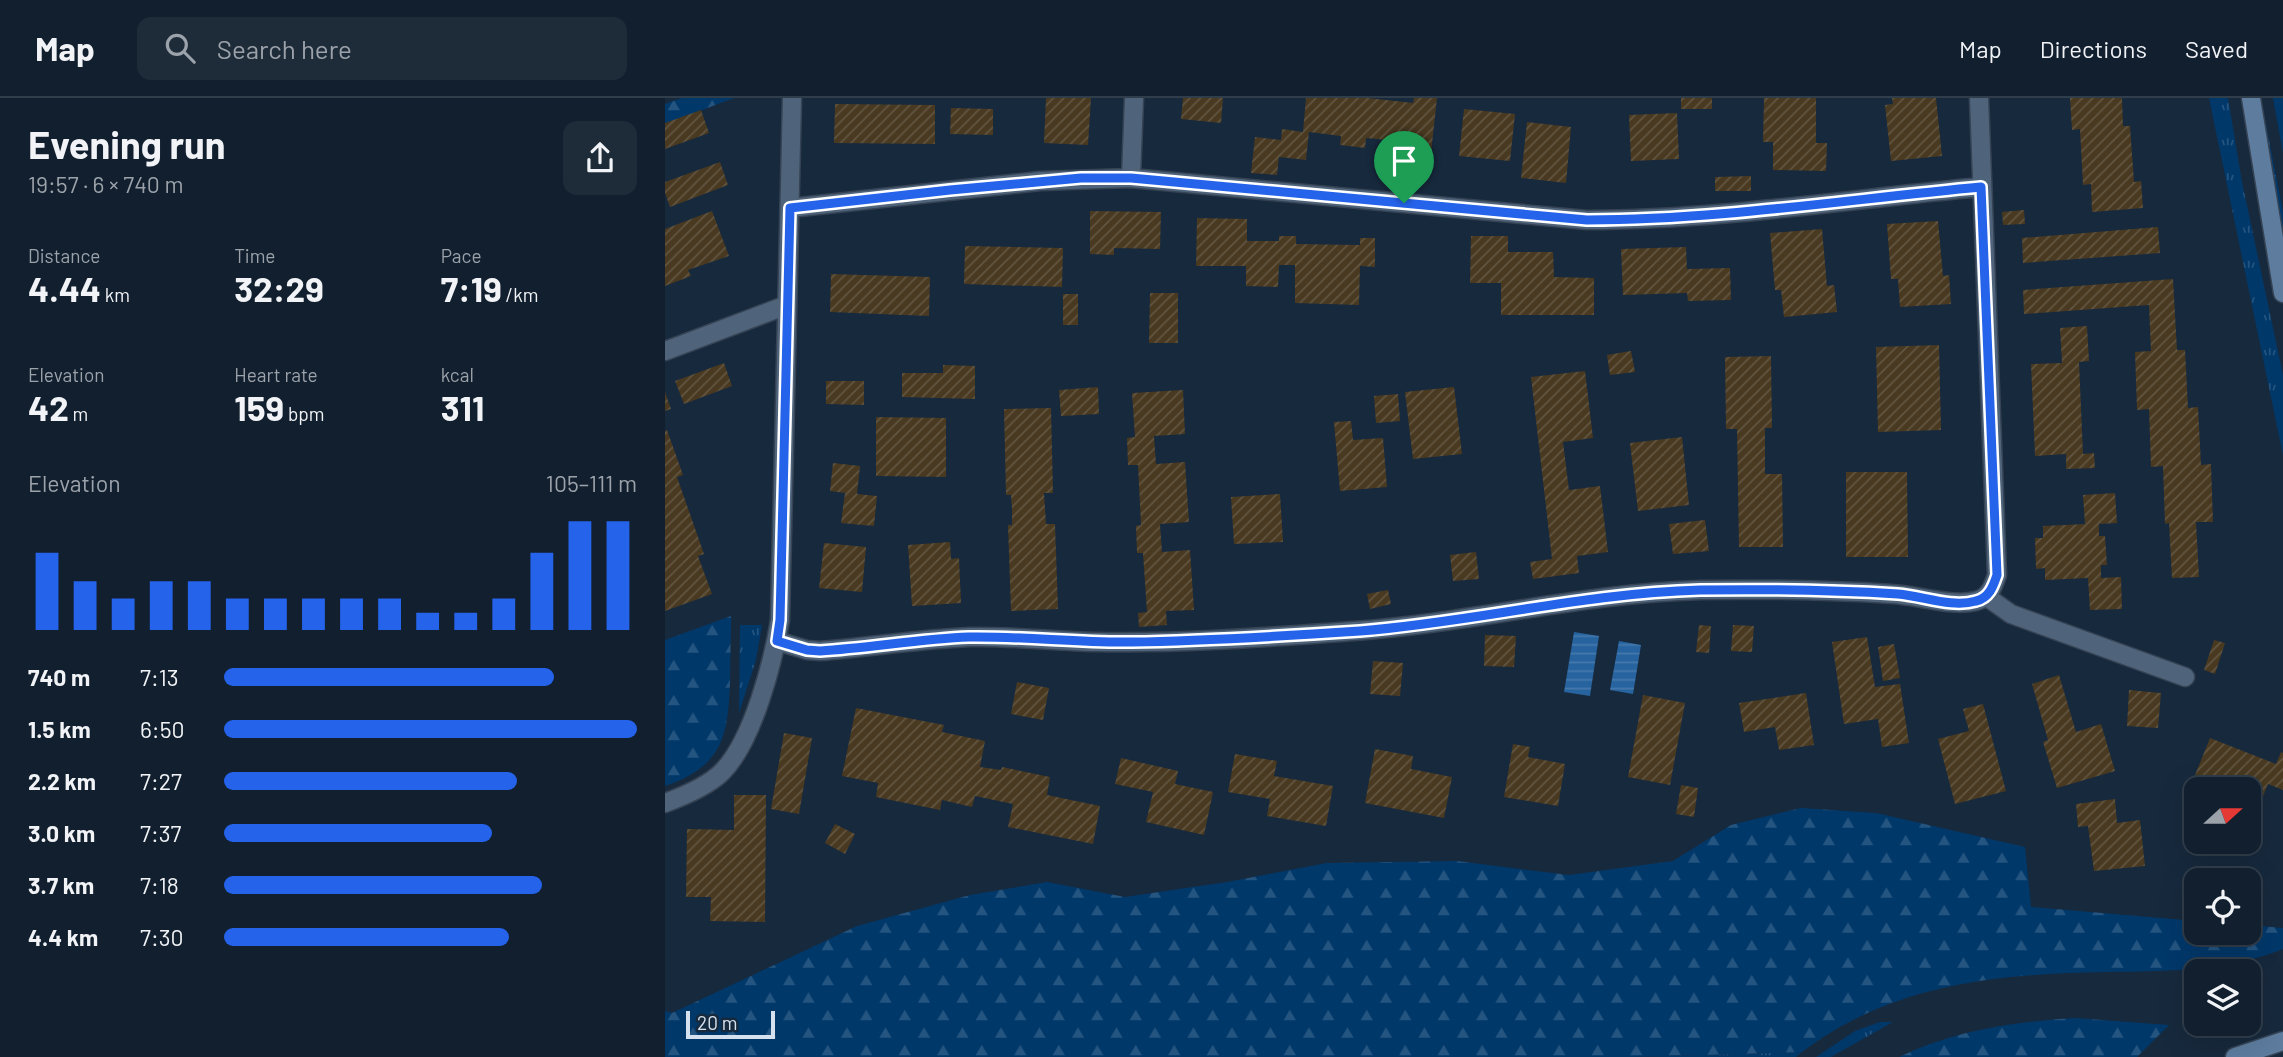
<!DOCTYPE html>
<html lang="en">
<head>
<meta charset="utf-8">
<style>
  :root { --surface:#111f2e; --page:#1e2c3a; --text:#f1f3f6; --muted:#9ca2aa; --line:#303d4a; --accent:#2563eb }
  body { margin:0; font-family:Barlow,sans-serif; background:var(--page); color:var(--text); height:100vh; display:flex; flex-direction:column; font-size:26px; white-space:nowrap }
  * { box-sizing:border-box; margin:0 }
  p { font-size:23px; color:var(--muted) }
  .icon { flex:none; width:38px; height:38px; fill:none; stroke:currentColor; stroke-width:2; stroke-linecap:round; stroke-linejoin:round }
  .map { position:relative; flex:1; overflow:hidden }
  .panel { display:flex; flex-direction:column; background:var(--surface); width:665px }
  .panel>* { flex:none }
  .needle { width:46px; rotate:69deg }
  .controls { position:absolute; left:1519px; top:679px; display:grid; gap:14px }
  .controls a { display:grid; place-items:center; width:77px; height:77px; border-radius:14px; background:var(--surface); box-shadow:0 7px 28px #0002,0 0 0 2px var(--line); font-size:35px }
  .scale { position:absolute; left:21px; bottom:18px; width:89px; box-sizing:border-box; padding-left:7px; border:4px solid #d5e1ee; border-top:0; font-size:19px; line-height:24px; white-space:nowrap; color:#d5e1ee; -webkit-text-stroke:5px #17293d; paint-order:stroke }
  .pin { position:absolute; display:grid; place-items:center; width:60px; height:60px; color:#fff; margin:-72px -30px; border-radius:50% 50% 50% 0; rotate:-45deg; box-shadow:0 0 7px #0007 }
  .pin .icon { rotate:45deg }
  .round { display:grid; place-items:center; flex:none; width:74px; height:74px; border-radius:14px; background:var(--page) }
  .overview { display:flex; align-items:center; justify-content:space-between; height:119px; padding:0 28px }
  h1 { font-size:38px; font-weight:700; line-height:52px }
  .metrics { display:grid; grid-template-columns:repeat(3,1fr); gap:10px; height:119px; padding:7px 28px }
  .metrics div { display:grid; align-content:center }
  .metrics b { font-size:35px; font-weight:700 }
  .metrics small { font-size:19px; font-weight:400 }
  .metrics p { font-size:19px }
  .chart { height:196px; padding:14px 28px }
  .chart p { display:flex; justify-content:space-between }
  .chart svg { width:100%; height:126px; margin-top:7px; stroke:var(--accent); stroke-width:6 }
  ul { padding:0 28px; list-style:none; font-size:23px }
  li { display:grid; grid-template-columns:112px 84px 1fr; align-items:center; height:52px }
  li i { height:18px; border-radius:9px; background:var(--accent) }
  header { display:flex; align-items:center; gap:42px; box-sizing:border-box; height:98px; padding:0 35px; background:var(--surface); border-bottom:2px solid var(--line) }
  header strong { font-size:33px }
  nav { display:flex; gap:38px; margin-inline-start:auto; font-size:24px }
  .search { width:490px; height:63px; background:var(--page); display:flex; align-items:center; gap:18px; box-sizing:border-box; padding:0 24px; border-radius:14px; color:var(--muted); font-size:26px }
  main { display:flex; flex:1; min-height:0 }
  .map>svg:first-child { display:block }
</style>
</head>
<body>
<header>
<strong>Map</strong>
<div class="search"><svg class="icon" aria-label="search" viewBox="0 0 24 24"><circle cx="10" cy="10" r="6"/><path d="M15 15l6 6"/></svg>Search here</div>
<nav><a>Map</a><a>Directions</a><a>Saved</a></nav>
</header>
<main>
<section class="panel">
<div class="overview"><div><h1>Evening run</h1><p>19:57 · 6 × 740 m</p></div><a class="round"><svg class="icon" aria-label="share" viewBox="0 0 24 24"><path d="M12 15V3M7 8l5-5 5 5M5 13v7h14v-7"/></svg></a></div>
<div class="metrics">
<div><p>Distance</p><b>4.44<small> km</small></b></div>
<div><p>Time</p><b>32:29</b></div>
<div><p>Pace</p><b>7:19<small> /km</small></b></div>
</div>
<div class="metrics">
<div><p>Elevation</p><b>42<small> m</small></b></div>
<div><p>Heart rate</p><b>159<small> bpm</small></b></div>
<div><p>kcal</p><b>311</b></div>
</div>
<div class="chart"><p><span>Elevation</span>105–111 m</p>
<svg viewBox="0 0 160 44" preserveAspectRatio="none"><path d="M5 44V17M15 44V27M25 44V33M35 44V27M45 44V27M55 44V33M65 44V33M75 44V33M85 44V33M95 44V33M105 44V38M115 44V38M125 44V33M135 44V17M145 44V6M155 44V6"/></svg>
</div>
<ul>
<li><b>740 m</b>7:13<i style="width:80%"></i></li>
<li><b>1.5 km</b>6:50<i style="width:100%"></i></li>
<li><b>2.2 km</b>7:27<i style="width:71%"></i></li>
<li><b>3.0 km</b>7:37<i style="width:65%"></i></li>
<li><b>3.7 km</b>7:18<i style="width:77%"></i></li>
<li><b>4.4 km</b>7:30<i style="width:69%"></i></li>
</ul>
</section>
<div class="map">
<svg width="1618" height="959" viewBox="0 0 1618 959">
  <defs>
    <pattern id="grass-tufts" width="24" height="20" patternUnits="userSpaceOnUse" patternTransform="scale(1.75)"><rect width="24" height="20" fill="#00386a"/><path d="M3 7l-1-3M5 7V3M7 7l1-3M15 17l-1-3M17 17v-4M19 17l1-3" fill="none" stroke="#245480"/></pattern>
    <pattern id="forest-firs" width="22" height="20" patternUnits="userSpaceOnUse" patternTransform="scale(1.75)"><rect width="22" height="20" fill="#00386a"/><path d="M5 1l3.5 6h-7zM16 11l3.5 6h-7z" fill="#245480"/></pattern>
    <pattern id="water-rules" width="6" height="5" patternUnits="userSpaceOnUse" patternTransform="scale(1.75)"><rect width="6" height="5" fill="#26639f"/><path d="M0 2.5h6" fill="none" stroke="#4579ad"/></pattern>
    <pattern id="building-hatch" width="6" height="6" patternUnits="userSpaceOnUse" patternTransform="scale(1.75)"><rect width="6" height="6" fill="#483920"/><path d="M-1 1l2-2M0 6l6-6M5 7l2-2" fill="none" stroke="#625541"/></pattern>
  </defs>
  <rect width="100%" height="100%" fill="#17293d"/>
  <!-- grass -->
  <path fill="url(#grass-tufts)" d="M1544,0H1563L1577,84L1618,277V357Z
    M1592,0H1596L1618,114V135Z
    M75,527H97L91,562L74,615Z
    M1215,924H1228L1166,959H1151L1190,933Z
    M1137,954L1131,959H968Z"/>
  <!-- forest -->
  <path fill="url(#forest-firs)" d="M17,0H69L0,26V6Z
    M1608,0H1618V55Z
    M66,518C66,540 65,561 65,583C63,639 58,668 0,688V542Z
    M1136,710L1211,715L1360,749L1366,809L1531,823V835H1584V827L1618,830V851C1561,874 1500,873 1440,874C1331,876 1227,886 1137,954L968,959H0V913L7,915L192,828L305,797L382,784L460,799L562,784L662,765L792,763L904,777L1008,763L1066,727Z
    M1410,920L1504,927L1472,959H1234C1290,932 1348,924 1410,920Z"/>
  <!-- water -->
  <path fill="url(#water-rules)" d="M909,534L934,538L925,598L899,594Z
    M954,543L976,547L968,596L945,592Z"/>
  <!-- building -->
  <path fill="url(#building-hatch)" d="M381,0H426L423,47L379,45Z
    M518,0H558L556,25L516,21Z
    M641,0H703L748,5L749,0H772L765,64L742,62L744,44L701,40L700,50L675,47L676,38L644,34L641,62L614,59L612,77L586,75L590,39L616,42L617,31L638,34Z
    M1016,0H1047V11H1016Z
    M1099,0H1151V45H1162L1161,73L1108,72V44H1098Z
    M1227,0H1271L1277,58L1226,63L1220,7L1228,6Z
    M1405,0H1457L1458,28H1465L1469,84L1476,83L1478,110L1427,114L1426,86L1418,87L1415,31L1407,32Z
    M170,6L270,7V46L169,45Z
    M286,10L328,11V37L285,36Z
    M799,11L850,16L845,63L794,58Z
    M36,12L44,35L0,51V25Z
    M1012,15L1014,61L966,63L964,17Z
    M862,24L906,29L901,85L856,80Z
    M55,64L63,87L5,109L0,95V84Z
    M1086,78V93H1050V79Z
    M1359,112L1360,126L1338,127L1337,114Z
    M47,113L64,158L23,172L26,178L0,188V131Z
    M425,113L496,114L495,151L449,150V157L425,156Z
    M532,120L582,121V143H614V138H631V146L695,147V140H710V169L695,168L694,207L630,205V167H614L613,189L581,188V168H531Z
    M1273,123L1278,178L1284,177L1286,206L1235,209L1233,181H1226L1222,126Z
    M1493,129L1495,155L1358,165L1357,140Z
    M1157,131L1162,188L1169,187L1172,214L1119,219L1116,192H1110L1105,135Z
    M806,138H843V154H888L889,179L929,180V217H836V185H805Z
    M300,148L398,150L397,189L299,186Z
    M1021,149L1022,171L1065,170L1066,202L1023,203L1022,195L958,197L956,151Z
    M166,176L265,179L264,218L165,214Z
    M1508,181L1512,252H1520L1523,310L1533,309L1536,367L1546,366L1548,424H1531L1534,479L1507,480L1504,425L1500,426L1498,368L1486,369L1484,311L1472,312L1470,254L1486,253L1484,207L1359,216L1358,192Z
    M485,195H513V245H484Z
    M398,196H413V227H398Z
    M1422,228L1424,263L1414,264L1418,356L1429,355L1430,370L1401,371V356L1370,358L1366,266L1397,265L1395,230Z
    M1274,247L1276,332L1213,334L1211,249Z
    M966,253L970,274L945,277L942,257Z
    M1106,258L1107,330H1100V376H1117L1118,449H1074L1072,331H1061L1060,259Z
    M59,265L67,288L19,306L10,283Z
    M278,267L310,268V301L237,299V275H278Z
    M920,273L928,340L898,344L904,392L935,388L943,454L912,458L914,475L868,481L865,464L887,461L866,279Z
    M161,283H199V307L161,306Z
    M433,289L434,316L396,318L394,292Z
    M789,289L797,356L748,361L740,294Z
    M518,292L520,336L489,338L491,366L520,364L524,424L495,426L497,454L525,452L529,512L501,513L502,527L474,529L473,515L482,514L478,455H472L471,428L476,427L473,367H463L462,340L470,339L467,295Z
    M0,294L6,311L0,313Z
    M733,296L735,323L711,325L709,298Z
    M386,310L388,395H379L381,426H390L393,511L346,513L343,427H347V411L346,397H341L339,311Z
    M211,319L281,320V379L211,378Z
    M686,323L688,342L718,340L722,389L675,393L669,324Z
    M2,332L18,377L12,379L39,456L33,458L47,496L0,513V333Z
    M1017,339L1024,407L973,413L965,345Z
    M168,365L195,368L192,396L212,398L209,428L176,425L180,395L165,393Z
    M1181,374H1242L1243,459H1181Z
    M1450,395L1452,425L1434,426V438H1440L1442,467H1436V480L1456,479L1457,511L1425,512L1423,480L1380,482V470L1371,471L1370,440H1378V428L1420,426L1418,397Z
    M615,396L618,444L569,446L566,399Z
    M1040,422L1044,453L1008,456L1004,426Z
    M285,444L286,461L294,460L296,505L247,508L243,447Z
    M159,445L201,449L197,494L154,490Z
    M811,454L814,481L788,483L785,457Z
    M723,492L726,506L705,511L702,496Z
    M1034,527L1046,528L1044,555L1031,554Z
    M1068,527L1089,528L1087,554L1066,553Z
    M820,537L851,538L849,569L819,568Z
    M1202,539L1210,589L1235,586L1244,645L1217,649L1213,621L1179,626L1167,544Z
    M1549,542L1560,545L1550,576L1539,572Z
    M1229,546L1235,580L1218,583L1213,549Z
    M708,563L738,565L735,598L705,596Z
    M1394,577L1411,634L1436,626L1450,673L1392,690L1378,644L1383,642L1367,586Z
    M352,584L384,590L378,622L346,616Z
    M1464,592L1496,595L1493,630L1462,628Z
    M1141,595L1149,647L1114,652L1110,629L1079,634L1074,605Z
    M978,597L1020,605L1005,687L963,679Z
    M1318,606L1341,693L1290,706L1273,641L1304,633L1298,611Z
    M191,610L279,627L277,634L320,643L315,669L336,672L337,669L385,679L382,697L435,708L428,746L343,729L348,706L310,698L307,709L277,702L275,712L211,699L213,685L177,678Z
    M119,635L147,640L134,716L106,711Z
    M1545,640L1611,666L1616,654L1618,655V692L1603,686L1590,718L1584,716V691H1531V695L1524,692Z
    M848,646L865,649L863,659L900,666L893,708L839,699Z
    M710,651L748,658L746,671L787,679L779,720L700,705Z
    M570,656L612,663L609,678L668,688L661,728L602,718L605,701L563,694Z
    M456,660L513,673L510,686L548,694L539,737L481,724L488,694L450,686Z
    M1016,687L1033,690L1029,719L1011,716Z
    M69,697H101L100,824L45,823L46,799H21L22,731L69,732Z
    M1450,701L1452,725L1475,722L1480,768L1429,773L1423,728L1413,729L1411,706Z
    M170,726L190,736L180,756L160,745Z"/>
  <g fill="none" stroke-linecap="round" stroke-linejoin="round">
    <!-- service casing -->
    <g stroke="#354354" stroke-width="21">
      <path id="service" d="M1322,499L1346,516L1520,579"/>
    </g>
    <!-- minor casing -->
    <g stroke="#354354" stroke-width="21">
      <path id="minor" d="M466,80L469,0
        M125,110L375,83L466,80L922,122C1053,122 1185,101 1316,89
        M0,253L122,207
        M112,543L142,552L155,553C205,549 254,541 305,539C347,538 388,543 431,544C516,546 603,539 689,533C805,525 918,495 1035,492C1099,491 1163,492 1227,496C1252,497 1287,509 1311,503C1324,500 1328,489 1332,477L1314,0
        M0,705C19,698 43,688 57,674C88,643 108,564 115,522L127,0"/>
    </g>
    <!-- secondary casing -->
    <g stroke="#354354" stroke-width="21">
      <path id="secondary" d="M1586,0L1618,195
        M1570,959L1618,943"/>
    </g>
    <!-- service -->
    <use href="#service" stroke="#4f647b" stroke-width="18"/>
    <!-- minor -->
    <use href="#minor" stroke="#4f647b" stroke-width="18"/>
    <!-- secondary -->
    <use href="#secondary" stroke="#5d7c9e" stroke-width="18"/>
  </g>
  <g fill="none" stroke-linecap="round" stroke-linejoin="round">
    <!-- route casing -->
    <g stroke="#fff" stroke-width="14">
      <path id="route" d="M416,80H466L922,122C1053,122 1185,101 1316,89L1332,477C1328,489 1324,500 1311,503C1287,510 1258,498 1233,496C1167,492 1101,491 1035,492C920,495 809,524 695,533C619,538 543,543 467,544C413,545 359,538 304,539C254,541 205,550 155,553L142,552L112,543L115,522L125,110L285,92Z"/>
    </g>
    <!-- route -->
    <use href="#route" stroke="#2563eb" stroke-width="9"/>
  </g>
</svg>
<div class="controls">
<a><svg class="needle" viewBox="-14 -14 28 28"><path d="M0-13l5 13h-10z" fill="#e53935"/><path d="M0 13l5-13h-10z" fill="#9ca2aa"/></svg></a>
<a><svg class="icon" aria-label="locate" viewBox="0 0 24 24"><circle cx="12" cy="12" r="6"/><path d="M12 2v4M12 18v4M2 12h4M18 12h4"/></svg></a>
<a><svg class="icon" aria-label="layers" viewBox="0 0 24 24"><path d="M12 4l9 5-9 5-9-5zM3 14l9 5 9-5"/></svg></a>
</div>
<div class="scale">20 m</div>
<div class="pin" style="left:739px;top:105px;background:#1e9e55"><svg class="icon" aria-label="arrive" viewBox="0 0 24 24"><path d="M6 21V4h12l-3 4 3 4H6"/></svg></div>
</div>
</main>
</body>
</html>
